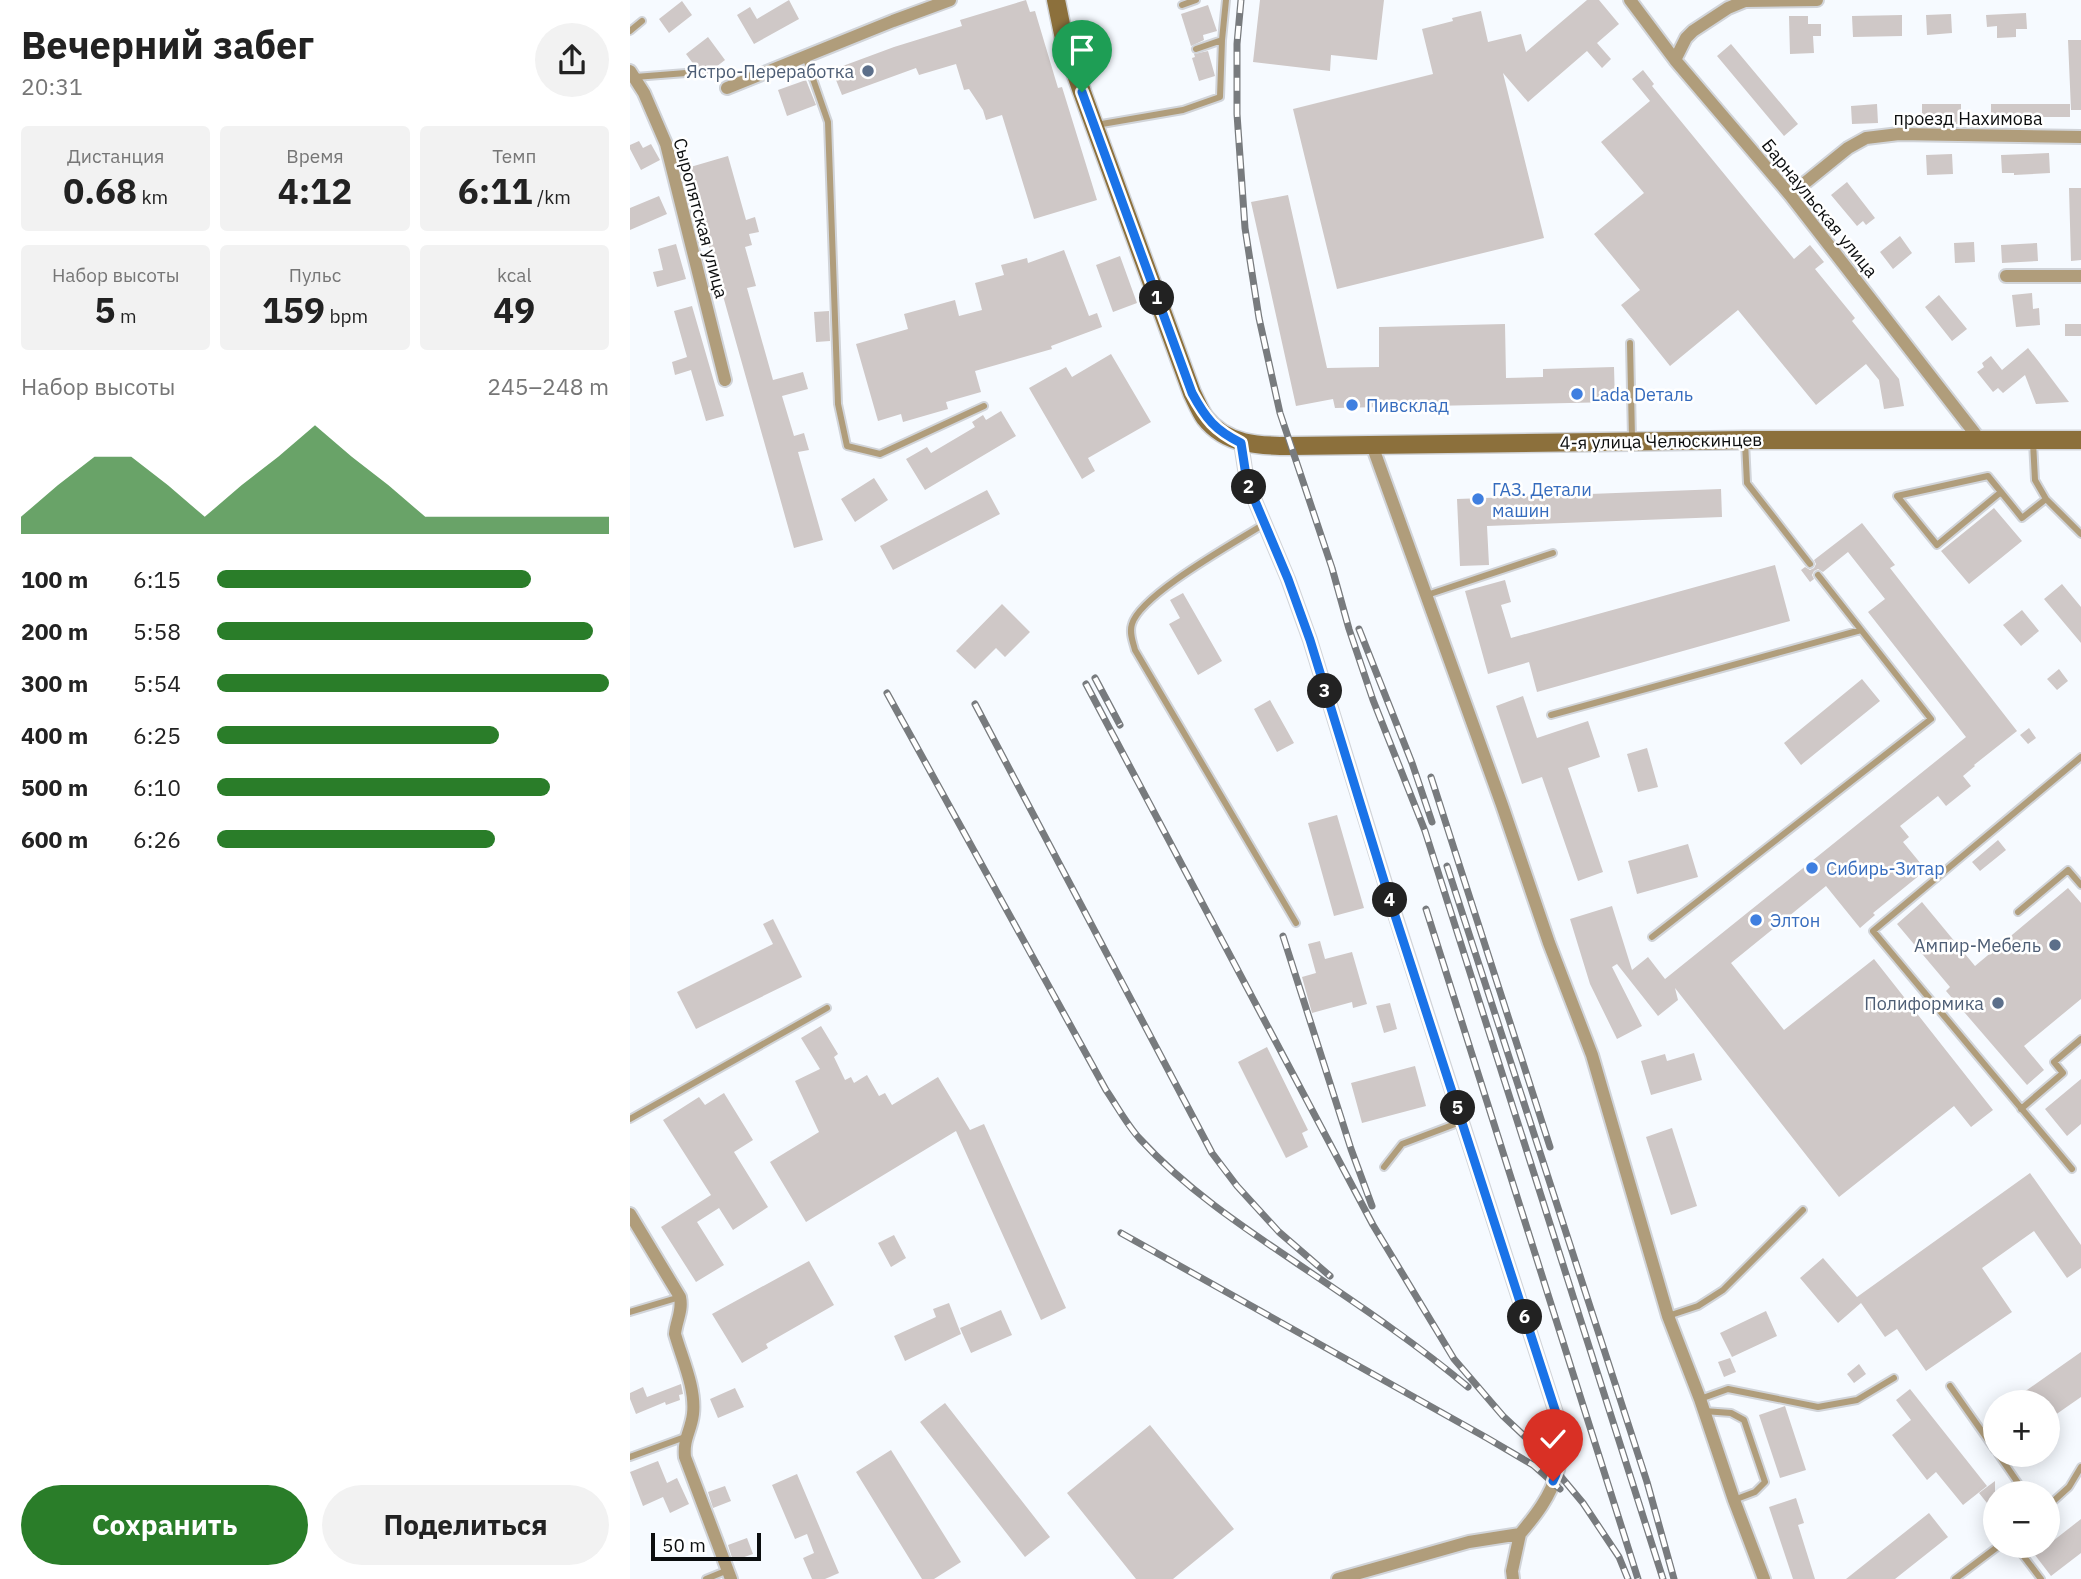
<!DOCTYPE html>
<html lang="ru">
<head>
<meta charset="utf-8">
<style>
  :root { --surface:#fff; --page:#f2f2f2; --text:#222; --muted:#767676; --accent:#2a7d29 }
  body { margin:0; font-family:"IBM Plex Sans",sans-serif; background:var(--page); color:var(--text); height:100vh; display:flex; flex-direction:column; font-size:26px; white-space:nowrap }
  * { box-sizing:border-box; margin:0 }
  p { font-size:23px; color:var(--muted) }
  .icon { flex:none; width:38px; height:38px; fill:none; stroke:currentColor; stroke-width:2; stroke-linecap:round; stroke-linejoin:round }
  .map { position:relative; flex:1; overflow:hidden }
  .panel { display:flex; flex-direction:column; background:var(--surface); width:630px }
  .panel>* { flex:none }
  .tools { position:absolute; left:1353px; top:1390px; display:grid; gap:14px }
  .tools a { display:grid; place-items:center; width:77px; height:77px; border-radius:50%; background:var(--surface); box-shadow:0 4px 18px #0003; font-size:35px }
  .scale { position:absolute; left:21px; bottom:18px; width:110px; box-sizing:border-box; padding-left:7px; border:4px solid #0c0e0f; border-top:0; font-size:19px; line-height:24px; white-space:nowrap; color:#0c0e0f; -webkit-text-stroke:5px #fff; paint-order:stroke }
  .pin { position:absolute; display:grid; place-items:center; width:60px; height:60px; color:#fff; margin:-72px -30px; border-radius:50% 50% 50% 0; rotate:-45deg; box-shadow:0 0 7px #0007 }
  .pin .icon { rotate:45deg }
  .km { position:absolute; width:35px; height:35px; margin:-18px; border-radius:50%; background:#222; color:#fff; font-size:19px; line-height:35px; text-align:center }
  .round { display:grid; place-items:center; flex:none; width:74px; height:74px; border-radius:37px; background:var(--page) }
  .summary { display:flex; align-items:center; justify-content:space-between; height:119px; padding:0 21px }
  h1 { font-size:38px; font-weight:700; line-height:52px }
  .stats { display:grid; grid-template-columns:repeat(3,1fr); gap:10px; height:119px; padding:7px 21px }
  .stats div { display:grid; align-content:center; border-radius:7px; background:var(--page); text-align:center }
  .stats b { font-size:35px; font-weight:700 }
  .stats small { font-size:19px; font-weight:400 }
  .stats p { font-size:19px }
  .chart { height:196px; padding:14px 21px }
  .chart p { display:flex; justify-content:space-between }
  .chart svg { width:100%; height:126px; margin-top:7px; fill:var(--accent); opacity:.7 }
  .button { display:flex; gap:14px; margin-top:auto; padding:14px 21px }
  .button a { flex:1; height:80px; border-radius:42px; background:var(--accent); color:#fff; font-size:28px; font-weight:700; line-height:80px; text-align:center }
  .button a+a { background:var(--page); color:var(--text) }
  ul { padding:0 21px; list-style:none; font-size:23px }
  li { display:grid; grid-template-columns:112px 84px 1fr; align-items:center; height:52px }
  li i { height:18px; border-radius:9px; background:var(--accent) }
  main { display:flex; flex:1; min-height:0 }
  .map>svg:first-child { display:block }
</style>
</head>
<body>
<main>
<section class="panel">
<div class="summary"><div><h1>Вечерний забег</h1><p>20:31</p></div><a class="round"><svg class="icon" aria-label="share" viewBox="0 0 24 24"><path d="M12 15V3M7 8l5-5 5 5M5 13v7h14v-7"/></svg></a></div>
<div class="stats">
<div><p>Дистанция</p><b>0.68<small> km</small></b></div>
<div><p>Время</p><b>4:12</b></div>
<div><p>Темп</p><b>6:11<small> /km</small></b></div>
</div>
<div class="stats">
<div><p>Набор высоты</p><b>5<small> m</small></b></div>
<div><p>Пульс</p><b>159<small> bpm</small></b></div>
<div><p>kcal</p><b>49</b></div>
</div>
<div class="chart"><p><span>Набор высоты</span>245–248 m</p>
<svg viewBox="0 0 160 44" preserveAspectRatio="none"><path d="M0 44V38L10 27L20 17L30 17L40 27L50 38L60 27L70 17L80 6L90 17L100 27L110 38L120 38L130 38L140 38L150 38L160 38V44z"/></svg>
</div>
<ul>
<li><b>100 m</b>6:15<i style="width:80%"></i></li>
<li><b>200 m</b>5:58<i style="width:96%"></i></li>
<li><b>300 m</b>5:54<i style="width:100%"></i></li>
<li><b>400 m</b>6:25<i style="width:72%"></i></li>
<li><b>500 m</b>6:10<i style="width:85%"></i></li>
<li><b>600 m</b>6:26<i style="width:71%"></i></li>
</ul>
<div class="button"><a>Сохранить</a><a>Поделиться</a></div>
</section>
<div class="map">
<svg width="1451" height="1579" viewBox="0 0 1451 1579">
  <rect width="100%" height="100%" fill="#f6faff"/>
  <!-- building -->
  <path fill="#cfc8c7" d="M159,0L169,19L124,44L107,15L120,7L127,19Z
    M396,0L400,12L405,11L428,88L432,87L467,200L404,219L372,115L356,120L353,110L339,89L334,90L326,64L289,75L286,68L212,95L202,70L264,47L332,26L330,20Z
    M630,0H754L747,60L701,55L700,71L623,62Z
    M957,0H969L989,24L967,43L981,59L972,68L957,51L898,102L873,73L914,238L707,289L663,109L803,74L792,29L823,21L822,18L851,11L858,42L891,34L896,52Z
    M52,1L62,15L39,33L29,19Z
    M578,5L587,31L573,35L574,40L561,46L551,14Z
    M1396,13L1397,29H1386V37L1367,38V26L1357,27L1356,15Z
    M1321,14L1322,33L1297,35L1296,15Z
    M1272,15V36L1223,37L1222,16Z
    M1159,16H1178V24H1191V36H1183L1184,53L1160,54Z
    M78,37L95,60L73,77L56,54Z
    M1438,40H1451V110H1441Z
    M1101,44L1168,124L1154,136L1087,56Z
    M578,51L585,76L569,81L562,58L565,57L564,54Z
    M1013,70L1024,84L1022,86L1164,259L1180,245L1194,262L1185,269L1225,318L1222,321L1269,379L1274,406L1254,409L1249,380L1236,364L1186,405L1108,310L1040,366L991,305L1010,290L964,234L1014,193L971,142L1020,101L1002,79Z
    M176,80L186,105L157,116L148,90Z
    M1247,104L1248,123L1222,124L1221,106Z
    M1292,104H1331V124H1292Z
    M1361,104H1440V117H1407V122H1361Z
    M9,141L13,148L21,144L30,160L11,170L0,149V145Z
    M1419,153L1420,173L1384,175V173H1372L1371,155Z
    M1322,154L1323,174L1297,175L1296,155Z
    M98,156L116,220L125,217L129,232L119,234L122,245L115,247L126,286L117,288L143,380L173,372L178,389L152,396L164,436L174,433L179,450L168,452L193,540L164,548L57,168Z
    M1217,182L1245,218L1236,225L1233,221L1227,226L1201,195Z
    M1439,188H1451V260L1441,261Z
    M658,195L697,368L749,367V327L875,324L876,378L913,377V369L984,367L985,402L705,408L703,399L666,406L621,202Z
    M29,196L37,214L0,230V208Z
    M1270,236L1282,253L1263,269L1250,252Z
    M1344,242L1345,262L1325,263L1324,243Z
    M1407,243L1408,261L1372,263L1371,245Z
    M46,244L56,279L27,287L23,272L33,270L28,249Z
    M434,250L459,316L467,313L472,327L421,346L422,349L345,371L351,392L316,402L318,409L273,422L271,414L248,421L226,344L278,329L274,314L325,300L329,316L352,310L345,283L374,275L371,265L397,258L398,263Z
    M490,256L507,303L483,312L466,265Z
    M1402,293L1403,309L1409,308L1410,325L1386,327L1382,295Z
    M1309,295L1337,329L1322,341L1295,307Z
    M62,306L94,416L76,421L61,370L45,375L42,362L57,357L44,311Z
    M199,311L200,341L186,342L184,312Z
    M1435,324H1451V336H1435Z
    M1398,348L1409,362L1439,402L1406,404L1395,375L1373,393L1368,388L1363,392L1347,372L1354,367L1352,363L1361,356L1372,370Z
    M481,354L521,422L458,458L465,471L452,479L399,388L436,367L442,377Z
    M371,411L386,436L295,490L276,459L297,447L301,453L345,427L342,422L353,415L356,420Z
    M244,478L258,500L225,522L211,499Z
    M1091,489L1092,517L857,526L859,565L830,566L827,499Z
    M357,490L370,514L263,570L250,546Z
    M1364,508L1392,541L1339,584L1311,551Z
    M1232,523L1265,565L1260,568L1387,731L1344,765L1345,766L1333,776L1341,786L1316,806L1308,796L1270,826L1279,837L1273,842L1296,870L1243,913L1245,915L1230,928L1196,886L1101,963L1154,1030L1244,959L1363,1110L1341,1127L1324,1106L1209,1197L1045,988L1048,1000L1028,1016L987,964L982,967L1012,1026L987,1039L960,984L940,919L982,906L1002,970L1018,957L1035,979L1336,737L1238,612L1255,599L1218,552L1193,572L1188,569L1184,571L1182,575L1184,579L1180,582L1171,570L1175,567L1180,570L1184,568L1186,564L1184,560Z
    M1145,565L1160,621L907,692L899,662L858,674L835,591L875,580L881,602L871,605L881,638Z
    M1432,584L1451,607V643L1414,599Z
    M553,593L592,661L568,675L539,624L550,618L540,600Z
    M372,604L400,632L375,657L366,648L345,669L326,651Z
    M1392,610L1409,631L1391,646L1373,625Z
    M1429,669L1438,681L1427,690L1417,679Z
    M1232,679L1250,701L1171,765L1154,743Z
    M893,696L907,738L958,721L970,757L938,768L973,872L948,881L912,777L892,784L866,706Z
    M640,700L664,743L647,752L624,709Z
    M1399,728L1406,738L1398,744L1390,735Z
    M1017,748L1028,787L1008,792L997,754Z
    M707,815L734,908L704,916L678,823Z
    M1368,840L1376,850L1350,871L1342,862Z
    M1058,844L1068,877L1007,894L998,861Z
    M1438,888L1451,903V999L1394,1046L1414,1070L1397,1085L1316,991L1320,987L1267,924L1292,902L1345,966Z
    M143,919L172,977L66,1029L47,992L143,944L133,924Z
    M690,941L695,959L722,952L737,1004L723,1008L722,1002L682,1013L672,977L686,973L678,944Z
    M760,1003L767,1029L754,1033L746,1006Z
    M191,1026L208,1054L204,1057L215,1080L221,1077L224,1083L237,1075L249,1096L255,1093L262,1105L308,1077L340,1130L354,1124L436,1308L411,1320L326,1131L176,1222L140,1162L189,1132L165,1081L190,1069L171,1038Z
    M637,1047L678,1130L672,1133L678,1147L656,1158L608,1062Z
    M1064,1053L1072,1080L1021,1095L1011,1061L1035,1054L1037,1061Z
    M785,1066L796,1106L732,1123L721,1083Z
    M1451,1079V1124L1437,1136L1415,1109Z
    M94,1093L123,1140L104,1152L138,1207L103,1230L89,1208L67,1222L94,1265L66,1282L31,1227L81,1195L33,1120L69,1097L75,1105Z
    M1042,1128L1067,1206L1041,1215L1016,1137Z
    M1400,1173L1451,1245V1268L1437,1278L1404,1231L1352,1268L1382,1312L1296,1371L1267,1329L1255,1337L1231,1303L1208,1323L1170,1278L1193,1258L1227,1297Z
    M264,1235L276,1258L261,1267L248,1243Z
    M179,1261L204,1305L136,1344L138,1348L112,1363L82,1314Z
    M319,1303L331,1334L275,1361L264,1336L306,1317L303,1309Z
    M371,1310L382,1335L341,1353L330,1328Z
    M1136,1311L1147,1336L1102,1357L1090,1333Z
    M1451,1352V1397L1418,1420V1402H1380Z
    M1100,1358L1106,1372L1094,1377L1088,1362Z
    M1229,1364L1236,1374L1224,1383L1217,1374Z
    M51,1384L53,1394L49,1395L50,1400L36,1405L35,1402L6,1414L0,1399V1393L13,1387L17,1397Z
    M105,1388L114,1407L88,1418L80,1399Z
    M1280,1389L1357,1486L1333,1505L1306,1472L1297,1480L1262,1435L1281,1420L1266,1400Z
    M315,1403L420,1537L395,1557L290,1422Z
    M1155,1406L1176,1470L1150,1478L1129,1415Z
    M520,1425L604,1529L543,1579H506L437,1493Z
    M261,1450L331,1562L304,1579H292L226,1472Z
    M28,1461L37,1483L47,1478L59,1504L40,1513L33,1497L13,1506L0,1472Z
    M167,1474L209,1573L195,1579H182L173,1558L184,1553L177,1534L165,1539L142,1485Z
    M1365,1481V1513L1349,1493Z
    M95,1486L101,1501L83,1508L78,1492Z
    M1166,1498L1174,1523L1168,1525L1185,1579H1163L1139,1507Z
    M1299,1513L1318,1537L1265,1579H1216Z
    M1451,1519V1553L1421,1576L1405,1555Z
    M117,1538L123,1554L103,1561L98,1545Z"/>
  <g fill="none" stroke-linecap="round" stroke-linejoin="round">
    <!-- lane casing -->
    <g stroke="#d1d4d9" stroke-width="10">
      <path id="lane" d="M552,5L566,0
        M0,31L12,21
        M566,49L592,40
        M175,56L198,122L208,404L217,446L250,454L354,406
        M5,77L56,73
        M466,125L553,110L590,97L592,40L596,0
        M1000,343L1002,439
        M1115,442L1117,483L1180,564
        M1403,442L1405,480L1416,499L1451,534
        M1371,492L1358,476L1267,496L1307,545L1371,492L1392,518L1416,499
        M634,524C606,542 511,594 502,624C499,633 503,642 505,650L666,923
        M797,595L923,553
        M921,715L1231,630
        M1388,912L1438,870L1451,885
        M1022,937L1301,719L1188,575
        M1391,1109L1433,1073L1424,1062L1451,1039
        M0,1119L197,1008
        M754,1167L772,1144L833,1121
        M1442,1169L1243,931L1451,757
        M0,1312L50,1297
        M1038,1316L1068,1306L1093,1290L1173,1210
        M1320,1386L1365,1450
        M1070,1399L1098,1389L1188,1407L1227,1400L1264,1378
        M1074,1411L1101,1413L1114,1420L1135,1482L1125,1492L1104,1500
        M1368,1454L1395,1493
        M0,1457L55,1437
        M1418,1506L1439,1487L1451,1467
        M1385,1545L1411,1579
        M76,1579L98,1570
        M1325,1579L1370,1545"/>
    </g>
    <!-- street casing -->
    <g stroke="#d1d4d9" stroke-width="16">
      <path id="street" d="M1000,0L1045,60L1160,195L1350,440
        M1045,60L1056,38L1063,31L1098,8L1115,1L1187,0
        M0,71L14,93L36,144L95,380
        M97,88L263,21L320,0
        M1160,195L1218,148L1236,138L1269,134L1451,137
        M1376,276H1451
        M611,443L617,482L658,579L680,640L759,896L926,1413C928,1432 933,1455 927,1473C920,1497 906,1515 890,1534
        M742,445L872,805L919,943L962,1055L1038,1316L1070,1399L1104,1500L1134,1579
        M0,1214L50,1297C53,1311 46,1321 45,1334C52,1359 66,1388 63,1414C61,1431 53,1439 55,1457L101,1579
        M708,1579L839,1542L890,1534
        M883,1579L882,1571L890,1534"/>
    </g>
    <!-- secondary casing -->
    <g stroke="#d1d4d9" stroke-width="21">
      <path id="secondary" d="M426,0L434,39L452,92L562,393C566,401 570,411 575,418C596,445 629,446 661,446L1115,440H1451"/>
    </g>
    <!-- lane -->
    <use href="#lane" stroke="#b09d7b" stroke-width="6"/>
    <!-- street -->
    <use href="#street" stroke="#b09d7b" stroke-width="12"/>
    <!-- secondary -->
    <use href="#secondary" stroke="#8c703c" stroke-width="18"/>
    <!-- rail casing -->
    <g stroke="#787b7e" stroke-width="7">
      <path id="rail" d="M611,0L607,44V114L615,228L629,318L650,413L702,568L719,629L743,700L795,831L1033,1579
        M729,629L782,763L802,822
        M465,678L490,725
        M456,684L743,1225L824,1359L873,1416L907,1448L953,1503L989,1557L998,1579
        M257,693L476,1090C487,1106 497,1125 510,1139C555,1188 610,1225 665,1262C724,1302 783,1341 838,1387
        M345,704L582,1153L607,1186L649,1232L700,1276
        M801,777L920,1147
        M817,866L1017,1482L1044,1579
        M796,909L1008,1579
        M653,936L721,1149L742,1206
        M491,1233L857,1438L903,1465L930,1489"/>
    </g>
    <!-- rail -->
    <use href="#rail" stroke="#fff" stroke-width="4.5" stroke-dasharray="13" stroke-linecap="butt"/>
  </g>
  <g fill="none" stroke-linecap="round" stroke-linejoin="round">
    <!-- route casing -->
    <g stroke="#fff" stroke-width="14">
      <path id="route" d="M452,92L562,393C576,419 585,430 611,443L617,482L658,579L680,640L759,897L926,1413C928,1435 934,1460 923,1481"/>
    </g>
    <!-- route -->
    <use href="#route" stroke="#1a73e8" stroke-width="9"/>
  </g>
  <!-- markers -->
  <g fill="#5c6f8a" stroke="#fff" stroke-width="2.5">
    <circle cx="238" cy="71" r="7"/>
    <circle cx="1425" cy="945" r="7"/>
    <circle cx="1368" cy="1003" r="7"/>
  </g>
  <g fill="#3f7fe0" stroke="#fff" stroke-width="2.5">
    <circle cx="947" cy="394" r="7"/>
    <circle cx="722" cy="405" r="7"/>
    <circle cx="848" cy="499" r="7"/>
    <circle cx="1182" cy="868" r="7"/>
    <circle cx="1126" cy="920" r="7"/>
  </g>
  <g text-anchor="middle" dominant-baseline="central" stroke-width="5" stroke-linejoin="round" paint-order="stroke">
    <!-- service labels -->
    <g font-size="18" fill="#4e5e75" stroke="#fff" text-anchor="end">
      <text x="224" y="71">Ястро-Переработка</text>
      <text x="1411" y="945">Ампир-Мебель</text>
      <text x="1354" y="1003">Полиформика</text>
    </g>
    <!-- street labels -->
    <g font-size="18" fill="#0c0e0f" stroke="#fff">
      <text x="1338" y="118">проезд Нахимова</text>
      <text transform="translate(1190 208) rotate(51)">Барнаульская улица</text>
      <text transform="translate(71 218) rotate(75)">Сыропятская улица</text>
      <text transform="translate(1031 441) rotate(-1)">4-я улица Челюскинцев</text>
    </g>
    <!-- shop labels -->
    <g font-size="18" fill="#366cbe" stroke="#fff" text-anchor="start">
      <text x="961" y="394">Lada Dеталь</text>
      <text x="736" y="405">Пивсклад</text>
      <text x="862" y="489">ГАЗ. Детали<tspan x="862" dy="21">машин</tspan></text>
      <text x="1196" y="868">Сибирь-Зитар</text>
      <text x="1140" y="920">Элтон</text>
    </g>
  </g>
</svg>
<div class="tools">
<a>+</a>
<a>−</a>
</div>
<div class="scale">50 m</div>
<div class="pin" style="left:452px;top:92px;background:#1e9e55"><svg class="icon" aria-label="arrive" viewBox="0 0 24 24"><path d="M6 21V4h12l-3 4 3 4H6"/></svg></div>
<div class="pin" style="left:923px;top:1481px;background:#d93025"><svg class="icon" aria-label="check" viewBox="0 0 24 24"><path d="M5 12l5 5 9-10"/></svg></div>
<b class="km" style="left:527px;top:298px">1</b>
<b class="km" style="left:619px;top:487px">2</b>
<b class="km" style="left:695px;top:691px">3</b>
<b class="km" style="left:760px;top:900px">4</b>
<b class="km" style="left:828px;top:1108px">5</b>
<b class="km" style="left:895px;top:1317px">6</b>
</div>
</main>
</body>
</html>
